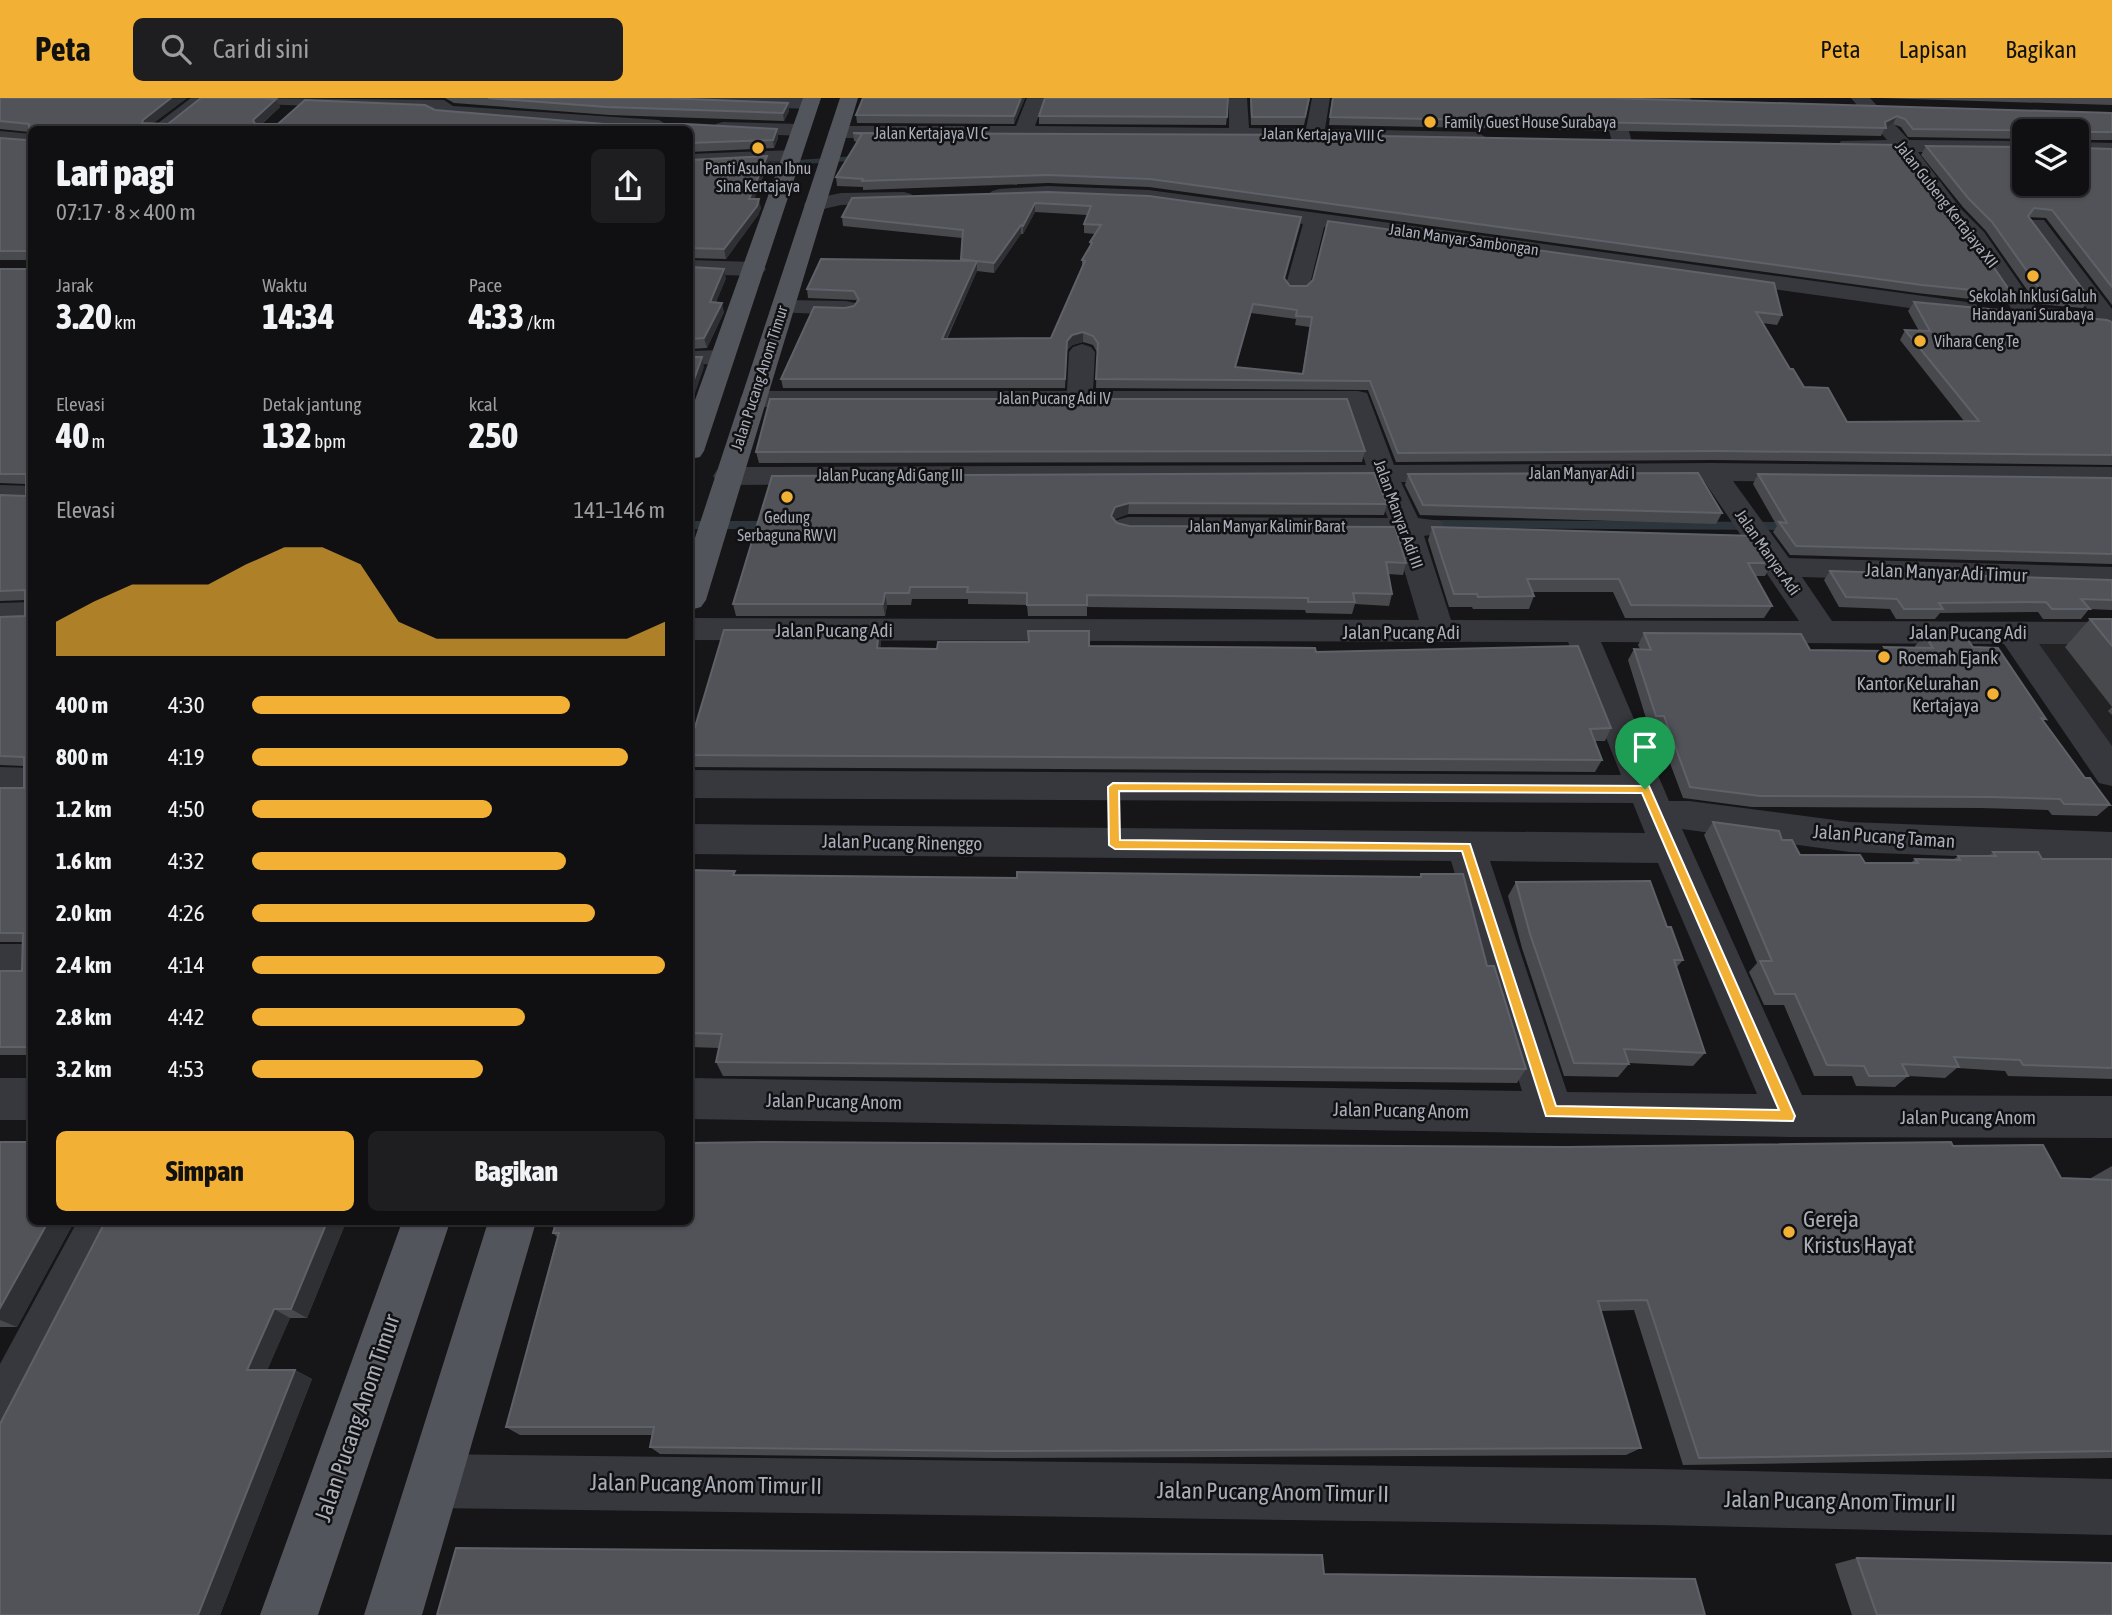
<!DOCTYPE html>
<html lang="id">
<head>
<meta charset="utf-8">
<style>
  :root { --surface:#101012; --page:#1e1e20; --text:#f1f3f6; --muted:#9c9d9f; --line:#303032; --accent:#f2b134 }
  body { margin:0; font-family:"Asap Condensed",sans-serif; background:var(--page); color:var(--text); height:100vh; display:flex; flex-direction:column; font-size:26px; white-space:nowrap }
  * { box-sizing:border-box; margin:0 }
  p { font-size:23px; color:var(--muted) }
  .icon { flex:none; width:38px; height:38px; fill:none; stroke:currentColor; stroke-width:2; stroke-linecap:round; stroke-linejoin:round }
  .map { position:relative; flex:1; overflow:hidden }
  .side { position:absolute; left:28px; top:28px; width:665px; height:1099px; display:flex; flex-direction:column; background:var(--surface); border-radius:10px; box-shadow:0 2px 5px #0004,0 0 0 2px var(--line) }
  .side>* { flex:none }
  .buttons { position:absolute; left:2012px; top:21px; display:grid; gap:14px }
  .buttons a { display:grid; place-items:center; width:77px; height:77px; border-radius:10px; background:var(--surface); box-shadow:0 2px 5px #0004,0 0 0 2px var(--line); font-size:35px }
  .pin { position:absolute; display:grid; place-items:center; width:60px; height:60px; color:#fff; margin:-72px -30px; border-radius:50% 50% 50% 0; rotate:-45deg; box-shadow:0 0 7px #0007 }
  .pin .icon { rotate:45deg }
  .round { display:grid; place-items:center; flex:none; width:74px; height:74px; border-radius:10px; background:var(--page) }
  .overview { display:flex; align-items:center; justify-content:space-between; height:119px; padding:0 28px }
  h1 { font-size:38px; font-weight:800; line-height:52px }
  .stats { display:grid; grid-template-columns:repeat(3,1fr); gap:10px; height:119px; padding:7px 28px }
  .stats div { display:grid; align-content:center }
  .stats b { font-size:35px; font-weight:800 }
  .stats small { font-size:19px; font-weight:400 }
  .stats p { font-size:19px }
  .chart { height:196px; padding:14px 28px }
  .chart p { display:flex; justify-content:space-between }
  .chart svg { width:100%; height:126px; margin-top:7px; fill:var(--accent); opacity:.7 }
  .primary-button { display:flex; gap:14px; margin-top:auto; padding:14px 28px }
  .primary-button a { flex:1; height:80px; border-radius:10px; background:var(--accent); color:#111; font-size:28px; font-weight:800; line-height:80px; text-align:center }
  .primary-button a+a { background:var(--page); color:var(--text) }
  ul { padding:0 28px; list-style:none; font-size:23px }
  li { display:grid; grid-template-columns:112px 84px 1fr; align-items:center; height:52px }
  li i { height:18px; border-radius:9px; background:var(--accent) }
  header { display:flex; align-items:center; gap:42px; box-sizing:border-box; height:98px; padding:0 35px; background:var(--accent); color:#111 }
  header strong { font-size:33px }
  nav { display:flex; gap:38px; margin-inline-start:auto; font-size:24px }
  .search { width:490px; height:63px; background:var(--page); display:flex; align-items:center; gap:18px; box-sizing:border-box; padding:0 24px; border-radius:10px; color:var(--muted); font-size:26px }
  .map>svg:first-child { display:block }
</style>
</head>
<body>
<header>
<strong>Peta</strong>
<div class="search"><svg class="icon" aria-label="search" viewBox="0 0 24 24"><circle cx="10" cy="10" r="6"/><path d="M15 15l6 6"/></svg>Cari di sini</div>
<nav><a>Peta</a><a>Lapisan</a><a>Bagikan</a></nav>
</header>
<div class="map">
<svg width="2112" height="1517" viewBox="0 0 2112 1517">
  <rect width="100%" height="100%" fill="#161618"/>
  <!-- built -->
  <path fill="#222225" d="M2024,540H2112V652Z"/>
  <g fill="none" stroke-linecap="round" stroke-linejoin="round">
    <!-- stream-far1 -->
    <path stroke="#2c353c" stroke-width="4.5" d="M758,67L859,60"/>
    <!-- stream -->
    <path stroke="#2c353c" stroke-width="8" d="M1433,426L1787,428
      M690,427H768"/>
    <!-- minor -->
    <path fill="#37383d" fill-rule="evenodd" d="M191,0H212L171,32H149Z
      M253,0L444,2L453,8L659,22L669,28L666,32C590,32 514,25 438,18L429,13L262,6Z
      M658,0H813L820,5L811,11L667,6Z
      M1027,0H1045L1035,28L1229,30V0H1247L1249,30L1306,31L1312,0H1330L1325,31L1477,34L1487,40L1477,46C1263,42 1051,40 838,40L828,34L838,28H1016Z
      M1596,0H1690L1692,3L1683,9L1621,6L1632,44L1629,48H1615L1612,44L1602,5Z
      M1851,0H1870L1909,42L2025,43V55L1918,54L1961,111L1984,134L2036,209L2089,213L2025,127L2028,122H2044L2112,211V234L2101,229L2029,224L2018,221L1968,143L1945,121L1898,54L1841,51L1838,47L1841,43L1887,42Z
      M723,24L801,26L811,32L801,38L716,34L713,30L716,26Z
      M0,33L32,36V48L0,45Z
      M2077,44L2112,45V57L2077,56Z
      M792,52L799,54L802,58L799,62L690,68V56Z
      M1048,88L1149,92L1967,204L1976,206L1979,211L1976,216L1967,218L1324,129L1309,190L1305,195H1289L1285,190L1303,126C1199,111 1105,97 999,103L992,101L988,97L992,93L999,91Z
      M904,94L911,96L915,100L911,104L841,107L815,113L807,112L804,107L807,102L841,95Z
      M690,162L754,164L762,166L766,171L762,176L754,178L690,176Z
      M783,202L846,203L855,205L858,210L855,215L846,217L774,214L771,209L774,204Z
      M1082,246L1091,249L1095,254L1093,293H1358L1367,295L1394,367L1712,365L2112,369V387L1733,383L1789,460L2112,469V489L1802,479L1832,523L2112,524V546H2039L2112,648V688L2099,685L2004,546L1601,544L1669,703H1689L1850,724L2112,734V764L1850,754L1682,731L1802,997L2112,998V1040L1789,1039L690,1021V980L1522,993L1451,763L690,756V726L1645,735L1633,705L690,700V672L1621,677L1568,544L690,542V520L1419,522L1394,438L1128,437L1117,434L1113,428L1117,422L1128,419L1388,420L1373,384L727,387L717,384L713,378L717,372L727,369L1366,367L1347,309H753L744,307L740,301L744,295L753,293H1067L1069,254L1073,249ZM1704,383L1799,523L1451,522L1424,438L1441,435L1445,429L1441,423L1418,420L1401,384ZM1490,763L1658,765L1757,996L1567,994Z
      M722,252L731,255L735,260L731,265L690,267V253Z
      M0,387L32,388V406L0,405Z
      M32,504V526L0,527V505Z
      M0,669L32,670V698L0,697Z
      M0,846H32V880H0Z
      M0,980H32V1022H0Z
      M77,1124H127L19,1338L0,1346V1266Z
      M434,1356L1656,1371L2112,1381V1437L1656,1427L434,1410L415,1402L407,1383L415,1364Z"/>
    <!-- major -->
    <path fill="#53555c" fill-rule="evenodd" d="M803,0H821L704,353L700,359L690,361V316Z
      M840,0H858L706,502L701,509L690,512V455Z
      M402,1124H450L318,1517H260Z
      M488,1124H536L422,1517H364Z"/>
  </g>
  <!-- wall -->
  <path fill="#47494d" fill-rule="evenodd" d="M0,0H187L153,25L168,26L201,0H258L276,1L280,9L262,26H278L305,2L425,7L435,12L604,26H686L777,31L778,40L774,50L690,54V32H32V957H0V873H22L23,844H0V690H24V668L0,667V519L25,518V502L0,503V397L26,398V386L0,385V171H27L28,162H0V40L26,42L29,39V34L0,31Z
    M445,0H664L788,5L789,13L784,23L609,17L454,5Z
    M1025,0L1014,26L857,25L856,17Z
    M1250,0H1310L1304,27H1251Z
    M1332,0H1607L2112,15V42H2080V47L2082,50L2112,51V207L2046,120L2029,119L2090,201L2083,210L2037,206L1986,133L1963,109L1921,57L1926,48L2025,86L2077,33H2025V41L1908,39L1901,29L1893,26L1885,30L1881,38L1329,27Z
    M1880,0H2112V7Z
    M1039,18L1227,19L1226,27L1039,26Z
    M853,35L1948,114L2012,196L2006,205L1917,195L1149,89L1048,85L863,92V89L837,88L836,79L857,44L854,43Z
    M767,58L768,66L754,101L761,110L758,117L726,161L690,160V62Z
    M1048,94L1301,119L1300,128L1285,181L1290,188H1307L1313,182L1328,123L1782,217L1777,227L1762,225L1790,271L1804,289L1847,324L1964,323L1900,242L1905,232L1919,233L1908,213L1914,204L2112,224V367L1712,362L1396,364L1368,292L1096,290L1097,254L1093,247L1083,244L1072,247L1067,252L1065,290H783L781,281L845,210L854,208L857,205L856,202L808,200L807,191L961,163L962,140L843,128L842,119ZM1035,114L1087,117L1084,126V135L1095,136L1090,144V150L1082,162V170L1051,240L947,241L977,173L994,175L1021,136H1023ZM1251,215L1296,221L1295,227L1310,229L1302,276L1236,269Z
    M690,169L726,180L716,204L724,214L707,250L690,251Z
    M1365,353L1362,364L759,365L756,354Z
    M1408,376L1722,415L1716,426L1420,417L1405,387Z
    M1758,376L2112,380V466L1790,457L1773,434L1777,428L1753,386Z
    M772,378L1387,406L1384,417L1128,416L1115,421L1114,422L1117,425L1129,428L1406,465L1403,477L1388,476L1392,496L1389,508L1355,506L1352,516L1306,515L1305,512L1087,509V518H1028L1027,507L968,506V501H912L911,507H887L885,518H736L733,506Z
    M1432,429L1772,465L1765,478H1755L1772,508L1764,520H1625L1613,494H1533L1534,498L1529,511H1473L1472,509H1449L1428,442Z
    M1830,473L2112,482V512L2089,511L2081,521H2043L2038,514L1940,515L1935,521H1896L1890,511L1839,509L1824,482Z
    M2090,521H2112V617L2108,613L2112,609L2065,549Z
    M879,532L881,545L880,550L937,551L1089,548L1316,554L1611,630L1605,643H1595L1602,662L1595,674L690,669V672V629H695Z
    M1644,535L1810,552L1882,553L1884,549L1916,550L1915,548L1924,537L1973,549L2046,621L2043,623L2085,680L2110,707L2097,718L2052,717L2048,712L1980,710L1752,709L1683,700L1657,630H1649L1628,562L1634,551H1640L1638,547Z
    M1713,724L1782,742L1800,757L1865,765H1911L1915,761L1953,762L1958,758H1988L1993,754L2042,761H2112V981L2008,978L2005,973L1957,970L1945,980L1908,978L1895,989L1856,988L1852,978H1814L1784,907H1764L1749,874L1757,865L1704,737Z
    M690,772L736,777L1017,780L1420,779L1421,776L1487,868L1526,971L1517,985L723,978L716,964L719,950L690,949Z
    M1516,784L1683,862L1676,870L1705,955L1693,968L1629,965V966L1618,979L1564,978L1522,850L1508,798Z
    M0,1044L32,1124H74L17,1229H0Z
    M1953,1048L2061,1080L2092,1081L2091,1080L2112,1068V1360L1683,1367L1634,1212L1601,1213L1641,1350L1626,1357L994,1360L660,1356L650,1349L652,1337H520L506,1329L557,1139L553,1135L1568,1049Z
    M346,1124L307,1220H290L267,1272H295L312,1281L220,1517H0Z
    M1857,1460L2112,1517H1852L1835,1466Z"/>
  <!-- shaded-wall -->
  <path fill="#2f3033" d="M171,0H187L147,30L142,25L143,22Z
    M1021,0H1025L1014,26V18Z
    M276,1L280,9L257,30L253,22Z
    M788,5L789,13L784,23L783,15Z
    M1897,18L1893,26L1885,30V24Z
    M777,31L778,40L774,50L773,42Z
    M767,58L768,66L751,110L749,101Z
    M759,101L761,110L758,117L726,161L724,151Z
    M1035,105V114L1023,136V128Z
    M1301,119L1300,128L1282,189L1284,180Z
    M1021,127V136L994,175V165Z
    M977,163V173L942,250V241Z
    M724,171L726,180L712,214L710,204Z
    M722,205L724,214L707,250L704,240Z
    M1253,206L1251,215L1233,279L1235,269Z
    M1083,234V244L1072,247L1067,252L1065,290L1067,243L1072,237Z
    M702,259L704,269L690,310V293Z
    M1129,405L1128,416L1115,421L1111,429V418L1115,409Z
    M885,495L887,507L885,518L883,506Z
    M879,532L881,545L879,563L877,550Z
    M48,1124H74L17,1229L0,1222V1210Z
    M327,1124H346L307,1220L291,1211Z
    M274,1211L290,1220L264,1280L247,1272Z
    M295,1272L312,1281L220,1517H198Z"/>
  <!-- building -->
  <path fill="#525359" stroke="#5f6168" stroke-width="2" fill-rule="evenodd" d="M0,0H171L143,22L142,25L168,26L201,0H258L276,1L253,22L255,26H278L305,2L425,7L435,12L604,26H686L777,31L773,42L690,45V32H32V949H0V873H22L23,835H0V690H24V659L0,658V519L25,518V492L0,493V397L26,398V376H0V171H27L28,153H0V40L26,42L29,39V26L0,23Z
    M488,0H664L788,5L783,15L607,9Z
    M863,0H1021L1014,18L856,17Z
    M1045,0H1228L1227,19L1039,18Z
    M1251,0H1309L1305,19H1252Z
    M1333,0H1607L2112,15V34H2081L2080,47L2082,50L2112,51V189L2052,112L2034,110L2028,118L2090,201L2044,197L1992,124L1968,100L1926,48L2025,49V86H2077V33L1913,31L1905,21L1897,18L1885,24L1886,30L1330,19Z
    M853,35L1316,37L1899,47L1948,114L1971,136L2012,196L1922,187L1150,81L1048,77L862,83L863,81L836,79L862,36Z
    M767,58L749,101H759L757,108L724,151L690,150V62Z
    M1048,94L1149,98L1301,119L1284,180L1290,188H1307L1313,182L1328,123L1774,185L1782,217L1756,214L1790,271H1793L1804,289L1828,290L1847,324L1979,323L1905,232L1930,233L1914,204L2107,222L2112,224V357L1717,353L1398,355L1370,283L1096,281L1098,245L1093,238L1083,234L1072,237L1067,243L1065,281H781L814,209L845,210L854,208L859,202L854,193L807,191L821,161L976,163L961,161L963,132L842,119L852,100ZM1035,105L1091,108L1084,126L1101,127L1090,144L1092,145L1082,162L1085,163L1051,240L942,241L977,163L994,165L1021,127L1023,128ZM1253,206L1297,212L1296,218L1312,219L1303,276L1235,269Z
    M690,169L724,171L710,204L722,205L704,240L690,241Z
    M690,259H702L690,293Z
    M770,301H1347L1365,353L756,354Z
    M1374,375L1387,406L1129,405L1115,409L1111,418L1117,425L1129,428L1395,429L1406,465L1386,464L1392,496L1353,495L1355,504H1308V500L1087,497V507H1027V495L967,494L968,489H910L909,495H885L883,506H733L772,378Z
    M1698,375L1722,415L1423,407L1408,376Z
    M1758,376L2112,380V456L1796,448L1779,424L1787,425Z
    M1432,429L1756,438L1772,465H1748L1772,508L1631,507L1619,481H1527L1534,498L1478,499L1477,496H1454Z
    M1830,473L2112,482V502L2081,501L2090,511H2052L2046,504L1939,505L1943,511H1904L1897,501L1846,499Z
    M2090,521H2112V548Z
    M724,532H879L877,550L937,551L938,544H1029L1028,533H1089V548L1315,550L1316,554L1578,548L1611,630L1590,631L1602,662L690,657V629H695Z
    M1644,535L1801,536L1810,552L1887,553L1884,549L1933,550L1924,537H1964L1973,549L1998,550L2046,621L2041,620L2085,680H2090L2110,707L2064,706L2060,701L1991,699L1760,698L1690,689L1664,618H1656L1634,551L1651,552Z
    M1713,724L1779,733L1782,742H1792L1800,757H1860L1865,765H1918L1915,761L1960,762L1958,758H1996L1993,754H2038L2042,761H2112V970L2023,967L2020,962L1954,959L1959,969L1902,966L1908,978H1869L1864,968L1827,967L1795,896H1775L1760,863H1772Z
    M690,772L735,773L733,777L1017,780V774L1421,779V776H1463L1487,868H1494L1526,971L716,964L722,936L690,935Z
    M1650,783L1667,829H1671L1683,862H1674L1705,955L1624,951L1629,966L1574,965L1530,836L1516,784Z
    M0,1044H32V1124H48L0,1210Z
    M766,1044L1568,1049L1951,1044L1953,1048L2043,1047L2061,1080L2112,1082V1353L1699,1360L1647,1202L1598,1203L1641,1350L992,1353L650,1349L654,1329H506L559,1135H553L556,1124H690V1045Z
    M105,1124H327L291,1211H274L247,1272H295L198,1517H0V1326Z
    M456,1450L1322,1457L1324,1476L1695,1481L1705,1517H437Z
    M1857,1460L2112,1465V1517H1877Z"/>
  <!-- route -->
  <path fill="#f2b134" stroke="#fff" stroke-width="2" fill-rule="evenodd" d="M1113,685L1649,688L1795,1018L1793,1023L1546,1018L1462,753L1115,751L1109,747L1108,689ZM1119,693L1642,695L1779,1012L1556,1008L1470,746L1120,742Z"/>
  <!-- markers -->
  <g fill="#f2b134" stroke="#111113" stroke-width="2.5">
    <circle cx="1430" cy="24" r="7"/>
    <circle cx="758" cy="50" r="7"/>
    <circle cx="2033" cy="178" r="7"/>
    <circle cx="1920" cy="243" r="7"/>
    <circle cx="787" cy="399" r="7"/>
    <circle cx="1884" cy="559" r="7"/>
    <circle cx="1993" cy="596" r="7"/>
    <circle cx="1789" cy="1134" r="7"/>
  </g>
  <g text-anchor="middle" dominant-baseline="central" stroke-width="5" stroke-linejoin="round" paint-order="stroke">
    <!-- far-poi labels -->
    <g font-size="16" fill="#a8adb8" stroke="#111113">
      <text x="1444" y="24" text-anchor="start">Family Guest House Surabaya</text>
      <text x="758" y="70">Panti Asuhan Ibnu<tspan x="758" dy="18">Sina Kertajaya</tspan></text>
      <text x="2033" y="198">Sekolah Inklusi Galuh<tspan x="2033" dy="18">Handayani Surabaya</tspan></text>
      <text x="1934" y="243" text-anchor="start">Vihara Ceng Te</text>
      <text x="787" y="419">Gedung<tspan x="787" dy="18">Serbaguna RW VI</tspan></text>
    </g>
    <!-- far-street labels -->
    <g font-size="16" fill="#a8adb8" stroke="#111113">
      <text x="931" y="35">Jalan Kertajaya VI C</text>
      <text transform="translate(1323 36) rotate(1)">Jalan Kertajaya VIII C</text>
      <text transform="translate(1947 106) rotate(52)">Jalan Gubeng Kertajaya XII</text>
      <text transform="translate(1464 141) rotate(8)">Jalan Manyar Sambongan</text>
      <text transform="translate(759 280) rotate(-72)">Jalan Pucang Anom Timur</text>
      <text x="1054" y="300">Jalan Pucang Adi IV</text>
      <text x="1582" y="375">Jalan Manyar Adi I</text>
      <text x="890" y="377">Jalan Pucang Adi Gang III</text>
      <text transform="translate(1399 416) rotate(70)">Jalan Manyar Adi III</text>
      <text x="1267" y="428">Jalan Manyar Kalimir Barat</text>
      <text transform="translate(1768 454) rotate(55)">Jalan Manyar Adi</text>
    </g>
    <!-- street labels -->
    <g font-size="19" fill="#a8adb8" stroke="#111113">
      <text transform="translate(1946 474) rotate(2)">Jalan Manyar Adi Timur</text>
      <text x="834" y="532">Jalan Pucang Adi</text>
      <text x="1401" y="534">Jalan Pucang Adi</text>
      <text x="1968" y="534">Jalan Pucang Adi</text>
      <text transform="translate(1884 738) rotate(4)">Jalan Pucang Taman</text>
      <text transform="translate(902 744) rotate(1)">Jalan Pucang Rinenggo</text>
      <text transform="translate(834 1003) rotate(1)">Jalan Pucang Anom</text>
      <text transform="translate(1401 1012) rotate(1)">Jalan Pucang Anom</text>
      <text x="1968" y="1019">Jalan Pucang Anom</text>
    </g>
    <!-- poi labels -->
    <g font-size="19" fill="#a8adb8" stroke="#111113" text-anchor="start">
      <text x="1898" y="559">Roemah Ejank</text>
      <text x="1979" y="585" text-anchor="end">Kantor Kelurahan<tspan x="1979" dy="22">Kertajaya</tspan></text>
    </g>
    <!-- near-poi labels -->
    <g font-size="23" fill="#a8adb8" stroke="#111113" text-anchor="start">
      <text x="1803" y="1121">Gereja<tspan x="1803" dy="26">Kristus Hayat</tspan></text>
    </g>
    <!-- near-street labels -->
    <g font-size="23" fill="#a8adb8" stroke="#111113">
      <text transform="translate(357 1320) rotate(-71)">Jalan Pucang Anom Timur</text>
      <text transform="translate(706 1386) rotate(1)">Jalan Pucang Anom Timur II</text>
      <text transform="translate(1273 1394) rotate(1)">Jalan Pucang Anom Timur II</text>
      <text transform="translate(1840 1403) rotate(1)">Jalan Pucang Anom Timur II</text>
    </g>
  </g>
</svg>
<div class="buttons">
<a><svg class="icon" aria-label="layers" viewBox="0 0 24 24"><path d="M12 4l9 5-9 5-9-5zM3 14l9 5 9-5"/></svg></a>
</div>
<div class="pin" style="left:1645px;top:691px;background:#1e9e55"><svg class="icon" aria-label="arrive" viewBox="0 0 24 24"><path d="M6 21V4h12l-3 4 3 4H6"/></svg></div>
<section class="side">
<div class="overview"><div><h1>Lari pagi</h1><p>07:17 · 8 × 400 m</p></div><a class="round"><svg class="icon" aria-label="share" viewBox="0 0 24 24"><path d="M12 15V3M7 8l5-5 5 5M5 13v7h14v-7"/></svg></a></div>
<div class="stats">
<div><p>Jarak</p><b>3.20<small> km</small></b></div>
<div><p>Waktu</p><b>14:34</b></div>
<div><p>Pace</p><b>4:33<small> /km</small></b></div>
</div>
<div class="stats">
<div><p>Elevasi</p><b>40<small> m</small></b></div>
<div><p>Detak jantung</p><b>132<small> bpm</small></b></div>
<div><p>kcal</p><b>250</b></div>
</div>
<div class="chart"><p><span>Elevasi</span>141–146 m</p>
<svg viewBox="0 0 160 44" preserveAspectRatio="none"><path d="M0 44V32L10 25L20 19L30 19L40 19L50 12L60 6L70 6L80 12L90 32L100 38L110 38L120 38L130 38L140 38L150 38L160 32V44z"/></svg>
</div>
<ul>
<li><b>400 m</b>4:30<i style="width:77%"></i></li>
<li><b>800 m</b>4:19<i style="width:91%"></i></li>
<li><b>1.2 km</b>4:50<i style="width:58%"></i></li>
<li><b>1.6 km</b>4:32<i style="width:76%"></i></li>
<li><b>2.0 km</b>4:26<i style="width:83%"></i></li>
<li><b>2.4 km</b>4:14<i style="width:100%"></i></li>
<li><b>2.8 km</b>4:42<i style="width:66%"></i></li>
<li><b>3.2 km</b>4:53<i style="width:56%"></i></li>
</ul>
<div class="primary-button"><a>Simpan</a><a>Bagikan</a></div>
</section>
</div>
</body>
</html>
